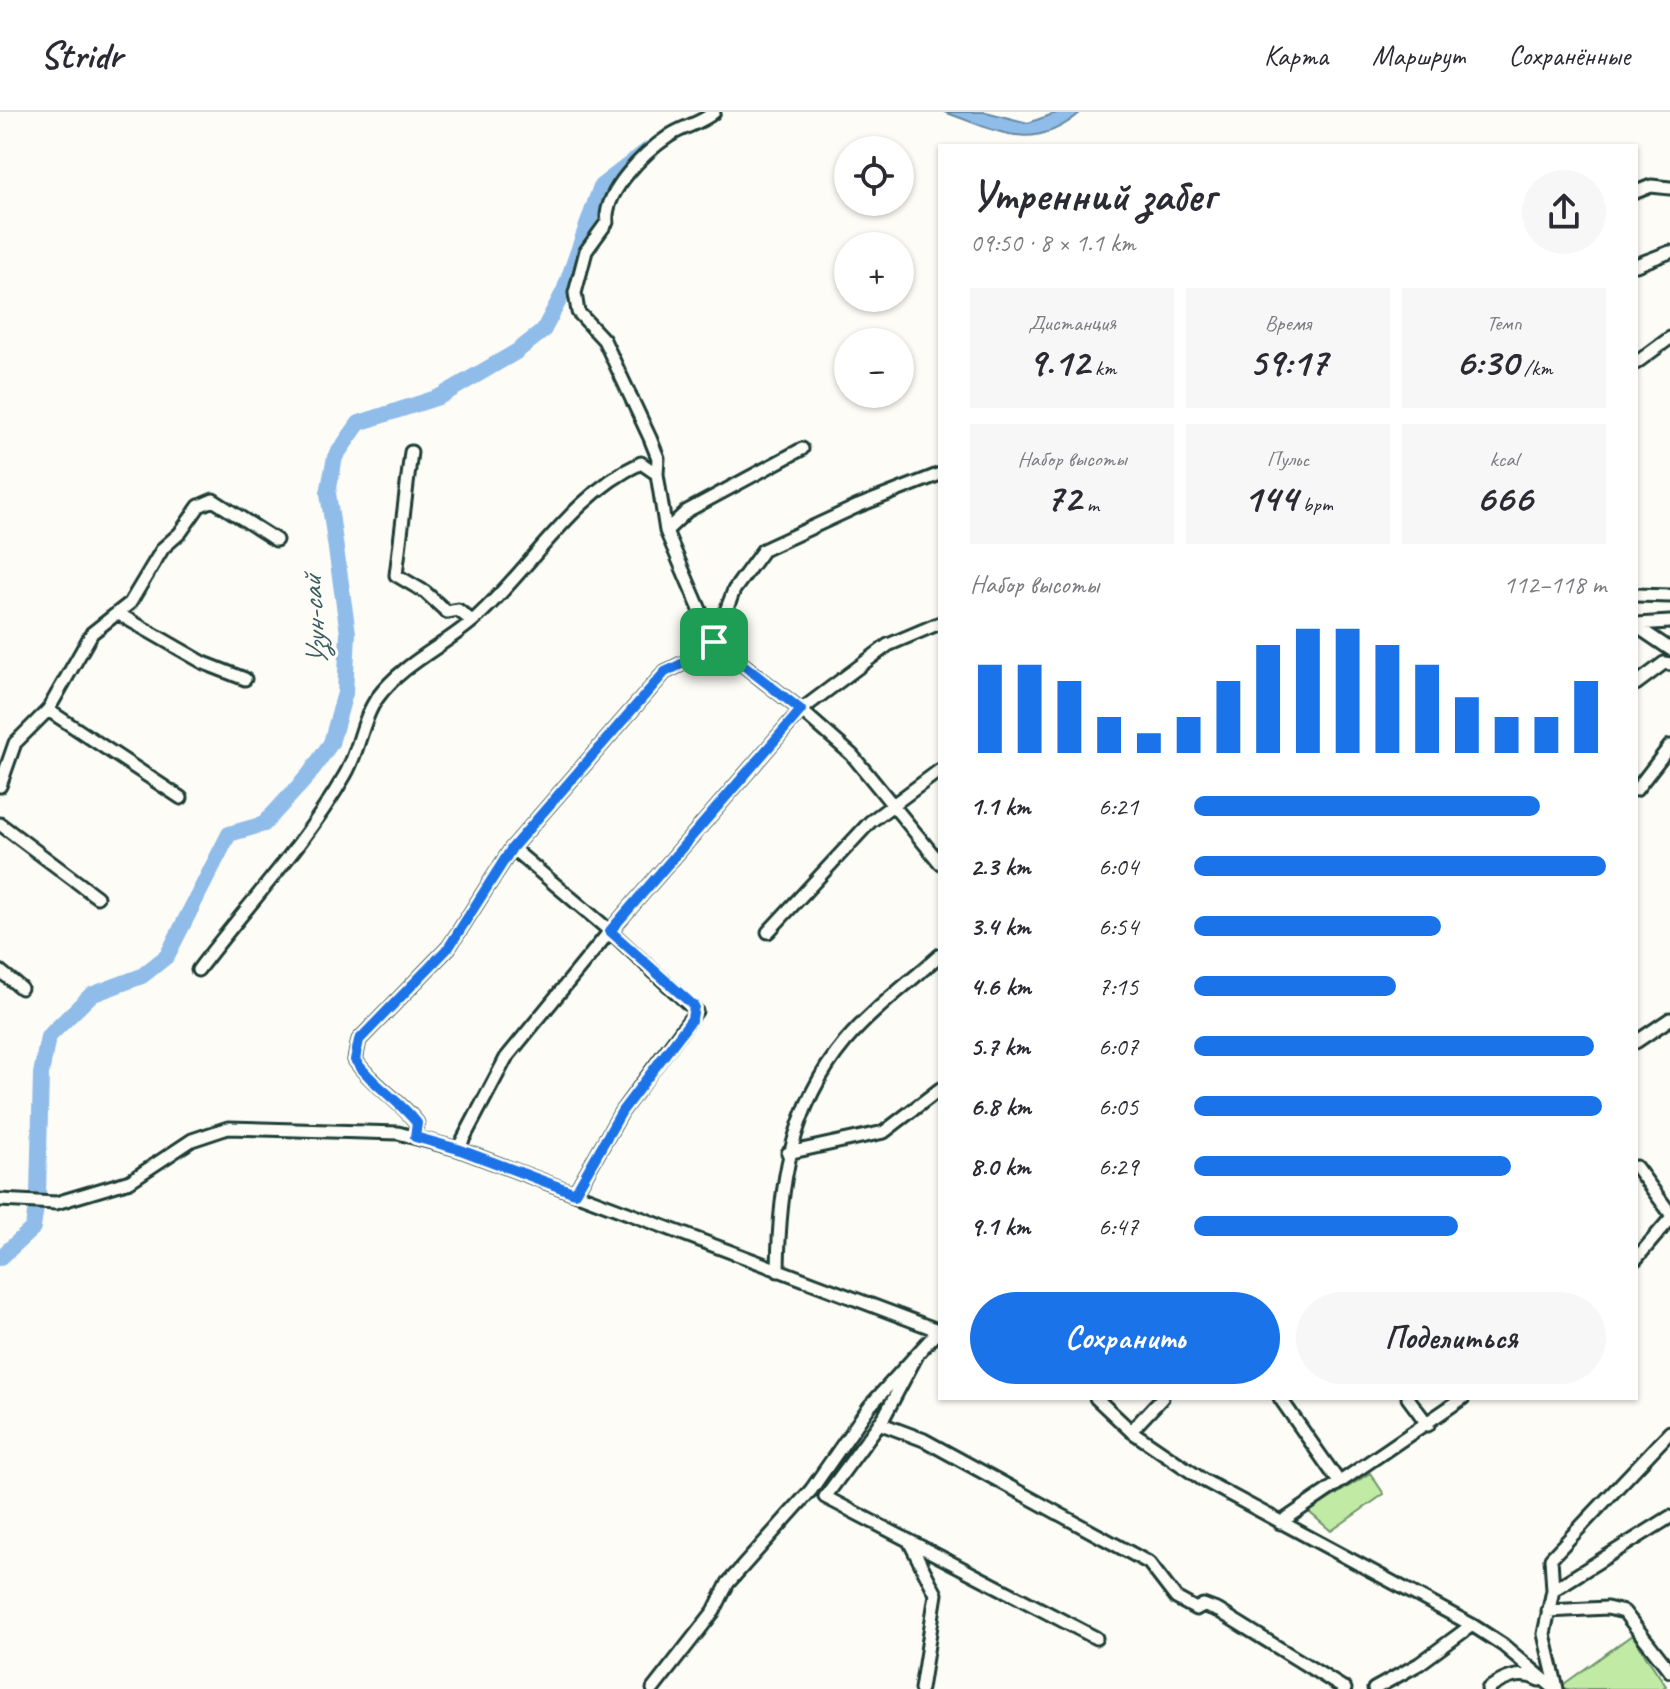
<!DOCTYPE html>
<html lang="ru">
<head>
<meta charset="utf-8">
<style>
  :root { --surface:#fff; --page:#f7f7f7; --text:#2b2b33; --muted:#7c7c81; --line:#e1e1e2; --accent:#1a73e8 }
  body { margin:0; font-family:Caveat,sans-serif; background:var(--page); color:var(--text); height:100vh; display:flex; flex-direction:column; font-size:30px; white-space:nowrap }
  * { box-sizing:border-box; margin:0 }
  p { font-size:26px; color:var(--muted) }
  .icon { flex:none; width:44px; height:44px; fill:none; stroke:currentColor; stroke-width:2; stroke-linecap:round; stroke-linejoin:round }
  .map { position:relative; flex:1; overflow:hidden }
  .details { position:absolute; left:938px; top:32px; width:700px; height:1256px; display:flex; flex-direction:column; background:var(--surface); border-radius:0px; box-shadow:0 2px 6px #0004 }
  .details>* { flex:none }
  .tools { position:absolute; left:834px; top:24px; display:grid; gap:16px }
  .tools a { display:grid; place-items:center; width:80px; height:80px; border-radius:50%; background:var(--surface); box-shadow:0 2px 6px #0004; font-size:40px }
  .pin { position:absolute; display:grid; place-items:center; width:68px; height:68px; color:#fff; margin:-34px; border-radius:16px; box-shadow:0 4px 12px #0006 }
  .round { display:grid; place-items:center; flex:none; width:84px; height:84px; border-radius:42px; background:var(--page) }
  .summary { display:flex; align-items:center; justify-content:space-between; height:136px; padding:0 32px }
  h1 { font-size:44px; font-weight:800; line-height:60px }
  .stats { display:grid; grid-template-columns:repeat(3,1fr); gap:12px; height:136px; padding:8px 32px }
  .stats div { display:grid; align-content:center; border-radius:0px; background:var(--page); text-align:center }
  .stats b { font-size:40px; font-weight:800 }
  .stats small { font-size:22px; font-weight:400 }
  .stats p { font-size:22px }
  .chart { height:224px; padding:16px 32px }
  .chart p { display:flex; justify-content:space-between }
  .chart svg { width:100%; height:144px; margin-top:8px; stroke:var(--accent); stroke-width:6 }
  .primary-button { display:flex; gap:16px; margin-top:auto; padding:16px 32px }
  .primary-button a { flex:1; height:92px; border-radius:48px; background:var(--accent); color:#fff; font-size:32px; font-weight:800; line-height:92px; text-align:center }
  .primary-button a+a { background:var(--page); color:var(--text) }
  ul { padding:0 32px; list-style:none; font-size:26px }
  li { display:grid; grid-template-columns:128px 96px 1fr; align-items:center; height:60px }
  li i { height:20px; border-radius:10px; background:var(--accent) }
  header { display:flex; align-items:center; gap:48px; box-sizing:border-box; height:112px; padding:0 40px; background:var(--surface); border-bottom:2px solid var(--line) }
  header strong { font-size:38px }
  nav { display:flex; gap:44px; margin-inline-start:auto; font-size:28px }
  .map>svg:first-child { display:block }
</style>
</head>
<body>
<header>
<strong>Stridr</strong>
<nav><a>Карта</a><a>Маршрут</a><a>Сохранённые</a></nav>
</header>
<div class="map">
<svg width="1670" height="1577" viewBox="0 0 1670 1577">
  <rect width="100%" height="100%" fill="#fdfcf7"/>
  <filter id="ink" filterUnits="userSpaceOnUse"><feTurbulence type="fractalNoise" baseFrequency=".0125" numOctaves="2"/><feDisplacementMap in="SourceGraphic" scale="16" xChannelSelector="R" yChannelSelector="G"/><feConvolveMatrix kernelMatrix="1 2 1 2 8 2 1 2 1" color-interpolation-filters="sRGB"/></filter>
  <g filter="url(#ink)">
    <!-- green -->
    <path fill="#c1eaa5" stroke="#70946c" stroke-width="2" d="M1370,1361L1384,1382L1331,1419L1309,1400Z
      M1632,1523L1666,1574L1661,1577H1557Z"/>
    <!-- water -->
    <path fill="#90bce9" stroke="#6389a1" stroke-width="2" d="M944,0H986L1028,11L1059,0H1081C1032,43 997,18 944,0Z"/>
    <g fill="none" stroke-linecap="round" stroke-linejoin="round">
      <!-- river -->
      <path stroke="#90bce9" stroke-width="16" d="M38,1081L41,962L48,925L91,883L142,864L167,844L229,722L264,712L308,664L331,631L345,581L348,521L328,381L335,345L359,311L439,285L516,240L543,219L564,179L601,74L649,37
        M0,1146L33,1116L36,1095"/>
      <!-- minor casing -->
      <g stroke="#1f3d34" stroke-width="17">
        <path id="minor" d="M1636,80L1651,74L1670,76
          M1636,153L1670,140
          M1636,251L1670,226
          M411,340L396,463L425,480L447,500L458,498L472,509
          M657,362L658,346L650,326L604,228L578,200L575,181L586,139L607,110C604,79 645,40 669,24C683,14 701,12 714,0
          M666,419L687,399L802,337
          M1636,483L1670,484
          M117,501L204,551L245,567
          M1636,512L1670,510
          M1636,514L1670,537
          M1636,572L1664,551L1670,552
          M48,598L181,686
          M0,674L15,631L48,598L92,521L130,491L163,436L180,421L199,394L213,388L276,428
          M1636,678L1670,634
          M0,712L97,785
          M512,736L610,819L696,899L622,999L575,1081
          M768,820L870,710L940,658
          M198,858C247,793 304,734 345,663C359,640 362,606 378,585C403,551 446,533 477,505C531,456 573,382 641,351L657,362L666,419L714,530L801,598L852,643L940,751
          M0,859L21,876
          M1636,930L1670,907
          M415,1025L417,1011C399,987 372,973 355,948L359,928L449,835L512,736L665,560L696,545L714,530L734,478L763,438L858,394L940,362
          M458,1037L506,946L610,819L801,598L888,533L940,511
          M788,1041L884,1020L940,977
          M1636,1055L1670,1101
          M0,1088L56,1091L130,1069L192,1028L228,1016L398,1021L458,1037L940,1219
          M1636,1147L1670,1107
          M778,1159C779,1076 790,996 845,930C872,898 909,871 940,843
          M917,1243L884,1305L825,1385L1096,1526
          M1096,1286L1131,1319L1203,1368L1472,1513L1503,1533L1555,1577
          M1280,1286L1339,1370
          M1408,1286L1428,1313
          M879,1311L924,1328L1149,1451L1176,1486L1196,1497L1203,1493L1219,1499L1345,1577
          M1131,1319L1162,1286
          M1280,1411L1463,1286
          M909,1429L936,1482L921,1577
          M1553,1478L1670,1405
          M1548,1499L1607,1496L1624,1500L1670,1559
          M653,1577L714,1499L728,1471L811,1378L869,1295L938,1219
          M1374,1577L1419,1552L1472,1513
          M1488,1577C1504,1566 1521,1558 1539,1568
          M1557,1577L1544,1522L1553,1478L1551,1446L1670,1320"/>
      </g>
      <!-- minor -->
      <use href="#minor" stroke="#fdfcf7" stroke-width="11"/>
    </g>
  </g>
  <g fill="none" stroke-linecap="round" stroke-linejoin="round" filter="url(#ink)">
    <!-- route casing -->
    <g stroke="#fff" stroke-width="16">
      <path id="route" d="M714,530L801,598L610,819L694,894L692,907L622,999L575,1081L458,1037L415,1025L417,1011C398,987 372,973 355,948L359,928L449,835L512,736L665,560L696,545Z"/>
    </g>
    <!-- route -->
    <use href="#route" stroke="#1a73e8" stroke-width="10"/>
  </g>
  <g text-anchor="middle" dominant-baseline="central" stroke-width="6" stroke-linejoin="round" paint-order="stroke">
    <!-- water labels -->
    <g font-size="30" font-style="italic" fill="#3b5d61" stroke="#fdfcf7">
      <text transform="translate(314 509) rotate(-94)">Узун-сай</text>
    </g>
  </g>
</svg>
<div class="tools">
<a><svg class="icon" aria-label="locate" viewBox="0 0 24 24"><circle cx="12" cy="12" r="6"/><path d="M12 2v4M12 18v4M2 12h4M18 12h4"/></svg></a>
<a>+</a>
<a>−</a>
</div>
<div class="pin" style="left:714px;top:530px;background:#1e9e55"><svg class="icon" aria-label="arrive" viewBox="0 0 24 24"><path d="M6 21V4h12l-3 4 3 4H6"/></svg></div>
<section class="details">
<div class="summary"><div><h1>Утренний забег</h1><p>09:50 · 8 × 1.1 km</p></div><a class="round"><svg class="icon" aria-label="share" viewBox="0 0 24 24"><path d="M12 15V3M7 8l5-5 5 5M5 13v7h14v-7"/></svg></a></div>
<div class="stats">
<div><p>Дистанция</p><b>9.12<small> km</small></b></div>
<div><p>Время</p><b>59:17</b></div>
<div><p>Темп</p><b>6:30<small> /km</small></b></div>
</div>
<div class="stats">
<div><p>Набор высоты</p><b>72<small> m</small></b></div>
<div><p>Пульс</p><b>144<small> bpm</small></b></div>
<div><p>kcal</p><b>666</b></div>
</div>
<div class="chart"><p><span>Набор высоты</span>112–118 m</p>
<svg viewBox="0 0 160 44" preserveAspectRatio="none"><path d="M5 44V17M15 44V17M25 44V22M35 44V33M45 44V38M55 44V33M65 44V22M75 44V11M85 44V6M95 44V6M105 44V11M115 44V17M125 44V27M135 44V33M145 44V33M155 44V22"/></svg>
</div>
<ul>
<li><b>1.1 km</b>6:21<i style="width:84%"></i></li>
<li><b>2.3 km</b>6:04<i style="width:100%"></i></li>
<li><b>3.4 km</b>6:54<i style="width:60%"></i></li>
<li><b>4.6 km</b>7:15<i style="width:49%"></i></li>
<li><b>5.7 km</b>6:07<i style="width:97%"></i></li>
<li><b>6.8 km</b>6:05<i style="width:99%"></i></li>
<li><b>8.0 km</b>6:29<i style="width:77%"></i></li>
<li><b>9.1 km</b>6:47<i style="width:64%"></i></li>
</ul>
<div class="primary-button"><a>Сохранить</a><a>Поделиться</a></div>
</section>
</div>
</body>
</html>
